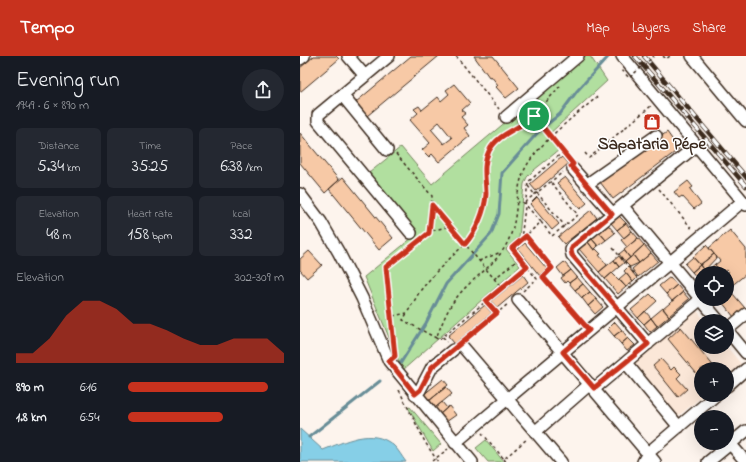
<!DOCTYPE html>
<html lang="en">
<head>
<meta charset="utf-8">
<style>
  :root { --surface:#171b24; --page:#242831; --text:#f1f3f6; --muted:#9ea1a6; --accent:#c8321e }
  body { margin:0; font-family:"Indie Flower",sans-serif; background:var(--page); color:var(--text); height:100vh; display:flex; flex-direction:column; font-size:15px; white-space:nowrap }
  * { box-sizing:border-box; margin:0 }
  p { font-size:13px; color:var(--muted) }
  .icon { flex:none; width:22px; height:22px; fill:none; stroke:currentColor; stroke-width:2; stroke-linecap:round; stroke-linejoin:round }
  .map { position:relative; flex:1; overflow:hidden }
  .details { display:flex; flex-direction:column; background:var(--surface); width:300px }
  .details>* { flex:none }
  .buttons { position:absolute; left:394px; top:210px; display:grid; gap:8px }
  .buttons a { display:grid; place-items:center; width:40px; height:40px; border-radius:50%; background:var(--surface); box-shadow:0 4px 16px #0002; font-size:20px }
  .pin { position:absolute; display:grid; place-items:center; width:34px; height:34px; color:#fff; margin:-17px; border:2px solid #fff; border-radius:50%; box-shadow:0 1px 4px #0007 }
  .round { display:grid; place-items:center; flex:none; width:42px; height:42px; border-radius:21px; background:var(--page) }
  .summary { display:flex; align-items:center; justify-content:space-between; height:68px; padding:0 16px }
  h1 { font-size:22px; font-weight:600; line-height:30px }
  .stats { display:grid; grid-template-columns:repeat(3,1fr); gap:6px; height:68px; padding:4px 16px }
  .stats div { display:grid; align-content:center; border-radius:6px; background:var(--page); text-align:center }
  .stats b { font-size:17px; font-weight:600 }
  .stats small { font-size:11px; font-weight:400 }
  .stats p { font-size:11px }
  .chart { height:112px; padding:8px 16px }
  .chart p { display:flex; justify-content:space-between }
  .chart svg { width:100%; height:72px; margin-top:4px; fill:var(--accent); opacity:.7 }
  ul { padding:0 16px; list-style:none; font-size:13px }
  li { display:grid; grid-template-columns:64px 48px 1fr; align-items:center; height:30px }
  li i { height:10px; border-radius:5px; background:var(--accent) }
  header { display:flex; align-items:center; gap:24px; box-sizing:border-box; height:56px; padding:0 20px; background:var(--accent); color:#fff }
  header strong { font-size:19px }
  nav { display:flex; gap:22px; margin-inline-start:auto; font-size:14px }
  main { display:flex; flex:1; min-height:0 }
  .map>svg:first-child { display:block }
</style>
</head>
<body>
<header>
<strong>Tempo</strong>
<nav><a>Map</a><a>Layers</a><a>Share</a></nav>
</header>
<main>
<section class="details">
<div class="summary"><div><h1>Evening run</h1><p>19:49 · 6 × 890 m</p></div><a class="round"><svg class="icon" aria-label="share" viewBox="0 0 24 24"><path d="M12 15V3M7 8l5-5 5 5M5 13v7h14v-7"/></svg></a></div>
<div class="stats">
<div><p>Distance</p><b>5.34<small> km</small></b></div>
<div><p>Time</p><b>35:25</b></div>
<div><p>Pace</p><b>6:38<small> /km</small></b></div>
</div>
<div class="stats">
<div><p>Elevation</p><b>48<small> m</small></b></div>
<div><p>Heart rate</p><b>158<small> bpm</small></b></div>
<div><p>kcal</p><b>332</b></div>
</div>
<div class="chart"><p><span>Elevation</span>302–309 m</p>
<svg viewBox="0 0 160 44" preserveAspectRatio="none"><path d="M0 44V38L10 38L20 29L30 15L40 6L50 6L60 11L70 20L80 20L90 24L100 29L110 33L120 33L130 29L140 29L150 29L160 38V44z"/></svg>
</div>
<ul>
<li><b>890 m</b>6:16<i style="width:90%"></i></li>
<li><b>1.8 km</b>6:54<i style="width:61%"></i></li>
</ul>
</section>
<div class="map">
<svg width="446" height="406" viewBox="0 0 446 406">
  <rect width="100%" height="100%" fill="#fdf4ed"/>
  <filter id="ink" filterUnits="userSpaceOnUse"><feTurbulence type="fractalNoise" baseFrequency=".025" numOctaves="2"/><feDisplacementMap in="SourceGraphic" scale="8" xChannelSelector="R" yChannelSelector="G"/><feConvolveMatrix kernelMatrix="1 2 1 2 8 2 1 2 1" color-interpolation-filters="sRGB"/></filter>
  <g filter="url(#ink)">
    <!-- built -->
    <path fill="#fbe7d8" d="M397,255L405,265H401V291H427L441,308L427,320V313H401V339H404L377,361L333,308Z"/>
    <!-- green -->
    <path fill="#b1df9f" stroke="#76845e" d="M284,0H290L307,25L247,80L259,94L234,114L227,121L224,128L219,181L206,193L220,210L103,314L100,308L64,221L118,177L69,117L101,91L132,128Z
      M110,351L141,388L133,395L109,353L108,352Z
      M186,384L204,406H188L176,392Z"/>
    <!-- water -->
    <path fill="#86cfe7" stroke="#688d97" d="M0,373L23,394C44,386 72,371 93,389C98,393 102,401 106,406H0Z"/>
    <g fill="none" stroke-linecap="round" stroke-linejoin="round">
      <!-- stream -->
      <path stroke="#688d97" stroke-width="3" d="M100,308L126,267L146,228L191,178L199,158L202,117L240,74L260,58L277,35L309,0
        M9,381L80,325"/>
    </g>
    <!-- building -->
    <path fill="#f7c9a6" stroke="#3b2a1e" fill-rule="evenodd" d="M14,0H36L39,3L0,36V12Z
      M111,0H139L67,60L56,46Z
      M174,0H193L219,32L206,42L196,31L198,29L191,20L189,21Z
      M154,28L170,47L162,54L166,57L161,61L168,69L164,72L170,80L139,106L132,98L129,101L122,94L130,87L110,64L118,57L114,53L119,50L122,54L138,41L141,45L149,38L146,34ZM139,66L152,82L144,88L131,73Z
      M367,76L379,93L313,143L300,126Z
      M0,77L39,124L25,137L0,107Z
      M262,101L268,108L236,135L230,128Z
      M43,121L93,182L79,194L29,133Z
      M265,121L287,147L280,153L257,127Z
      M388,125L393,131L390,133L401,148L394,153L382,140L379,142L374,136Z
      M237,141L259,168L252,174L230,148Z
      M291,154L297,162L264,188L258,181Z
      M319,160L326,167L317,174L311,167Z
      M326,167L332,175L324,182L317,174Z
      M308,169L315,177L306,184L299,176Z
      M430,174L446,193V218L430,231L427,227V217L429,216L427,214L423,217L415,209L420,205L409,192Z
      M332,175L338,182L327,191L321,184Z
      M299,176L306,184L298,190L292,183Z
      M338,182L344,189L330,202L324,194Z
      M292,183L298,190L294,194L288,186Z
      M288,186L294,194L296,193L301,198L299,199L307,209L299,216L279,193Z
      M225,187L248,214L240,220L218,193Z
      M344,189L351,197L339,207L333,199Z
      M406,189L414,198L400,209L393,201Z
      M324,194L330,202L325,206L319,198Z
      M9,195L22,209L7,222L0,214V203Z
      M351,197L358,205L338,221L332,213Z
      M414,198L417,201L404,215L400,209Z
      M333,199L339,207L330,211L325,206Z
      M319,200L324,207L319,211L314,204Z
      M393,201L400,209L392,216L385,208Z
      M314,204L319,211L305,223L299,216Z
      M264,206L271,214L263,220L257,212Z
      M416,207L415,209L421,215L409,217L407,215Z
      M400,209L404,215H407L401,217V220L398,223L392,216Z
      M328,211L337,222L333,226L324,215Z
      M271,214L277,221L269,227L267,225L265,227L261,222Z
      M312,217L326,231L318,238L305,223Z
      M326,217L333,226L326,231L319,223Z
      M223,219L228,226L197,252L191,245Z
      M277,221L283,228L275,234L269,227Z
      M370,221L377,229L366,238L359,230Z
      M283,228L290,236L282,242L275,234Z
      M377,229L383,236L372,245L366,238Z
      M427,231L445,252L434,261L422,246L419,248L414,243H427Z
      M290,236L296,243L288,250L282,242Z
      M383,236L389,243L369,260L363,253Z
      M350,238L357,245L338,262L331,254Z
      M296,243L303,251L295,258L288,250Z
      M185,249L192,257L155,288L148,280Z
      M363,252L369,260L357,270L351,262Z
      M345,255L351,262L344,268L338,262Z
      M351,262L357,270L350,276L344,268Z
      M315,266L322,274L314,280L308,273Z
      M381,271L416,313H401V323L368,283Z
      M322,274L328,282L321,288L314,280Z
      M328,282L335,289L327,295L321,288Z
      M361,303L371,314L374,311L381,318L377,322L387,333L378,341L353,310Z
      M143,323L148,329L129,345L123,339Z
      M146,331L152,338L135,352L129,345Z
      M142,346L147,352L140,358L135,352Z
      M149,350L156,359L146,366L140,358Z"/>
    <g fill="none" stroke-linecap="round" stroke-linejoin="round">
      <!-- minor casing -->
      <g stroke="#3b2a1e" stroke-width="14">
        <path id="minor" d="M48,0L65,20
          M89,0L18,59V65L111,177
          M322,0L446,149
          M392,0L446,65
          M0,3L4,0
          M42,39L87,94
          M206,61L278,0
          M273,113L312,157
          M286,129L356,80
          M0,138L21,166L39,197L62,242L89,305L172,406
          M326,154L419,265
          M218,244L355,406
          M427,274L446,297
          M427,274L446,258
          M348,288L272,199L271,194L273,190L397,89
          M163,291L261,406
          M326,307L379,371
          M427,330L446,313
          M294,333L401,243
          M115,338L120,334L132,311L153,294
          M235,376L290,328
          M427,384L446,406
          M155,387L443,145
          M343,406L348,397L416,339
          M408,406L446,375"/>
      </g>
      <!-- path -->
      <path stroke="#3b2a1e" stroke-width="1.5" stroke-dasharray="3 3" stroke-linecap="butt" d="M156,0L199,53
        M363,0L366,3L370,0
        M260,30L234,60L197,84L189,95L184,111L186,140L180,163L170,183L135,217L120,235L103,264L136,282C142,268 147,253 157,241C172,222 192,212 205,191C219,167 214,144 222,120C231,92 275,60 297,41
        M230,55L269,103
        M285,97L289,102L351,50
        M96,98L132,140L129,177
        M228,130L235,139
        M359,133L393,174
        M237,137L265,170
        M225,146L263,116
        M132,149L202,232L139,284L136,282
        M241,166L252,180L278,159L251,126
        M226,180L252,212L240,223H237
        M221,184L228,126L263,96
        M313,192L337,221
        M179,205L201,196
        M243,221L282,266
        M194,223L220,202
        M202,232L227,211L212,192L241,166L224,147L218,146
        M223,235L237,223L227,211
        M187,245L197,257
        M93,260L107,257
        M143,281L147,286
        M168,282L209,247
        M94,290L87,211L131,175L150,170
        M99,334L125,386L138,406
        M182,377L204,403L228,382
        M204,403L206,406
        M132,405L148,393"/>
      <!-- minor -->
      <use href="#minor" stroke="#fff" stroke-width="11"/>
      <!-- rail casing -->
      <g stroke="#3b2a1e" stroke-width="4.5">
        <path id="rail" d="M335,0L446,130
          M344,0L446,121"/>
      </g>
      <!-- rail -->
      <use href="#rail" stroke="#fff" stroke-width="3" stroke-dasharray="9" stroke-linecap="butt"/>
      <!-- path-bridge -->
      <path stroke="#3b2a1e" stroke-width="1.5" stroke-dasharray="3 3" stroke-linecap="butt" d="M322,14L329,22L354,0"/>
    </g>
  </g>
  <g fill="none" stroke-linecap="round" stroke-linejoin="round" filter="url(#ink)">
    <!-- route casing -->
    <g stroke="#fff" stroke-width="8">
      <path id="route" d="M234,60L273,108L271,110L312,158L273,190L271,194L272,199L348,288L294,332L263,296L289,274L243,221L252,212L226,180L212,192L227,211L186,245L197,257L132,311L120,334L115,338L89,305L95,300L86,211L129,177L132,149L165,188C176,176 185,155 186,138C186,124 182,109 189,95C198,77 220,73 234,60Z"/>
    </g>
    <!-- route -->
    <use href="#route" stroke="#c8321e" stroke-width="5"/>
  </g>
  <!-- icons -->
  <defs>
    <g id="shop-square" transform="scale(0.9)"><rect x="-9" y="-9" width="18" height="18" rx="4" fill="#c8321e" stroke="#fff"/><path d="M-5-2.5h2.3a2.7 3.5 0 0 1 5.4 0H5L5.5 6h-11ZM-1.5-2.5h3a1.5 2.3 0 0 0-3 0Z" fill="#fff"/></g>
  </defs>
  <g fill-rule="evenodd">
    <use href="#shop-square" x="352" y="66"/>
  </g>
  <g text-anchor="middle" dominant-baseline="central" stroke-width="3" stroke-linejoin="round" paint-order="stroke">
    <!-- poi labels -->
    <g font-size="17" font-weight="bold" fill="#3b2a1e" stroke="#fff">
      <text x="352" y="88">Sapataria Pépe</text>
    </g>
  </g>
</svg>
<div class="buttons">
<a><svg class="icon" aria-label="locate" viewBox="0 0 24 24"><circle cx="12" cy="12" r="6"/><path d="M12 2v4M12 18v4M2 12h4M18 12h4"/></svg></a>
<a><svg class="icon" aria-label="layers" viewBox="0 0 24 24"><path d="M12 4l9 5-9 5-9-5zM3 14l9 5 9-5"/></svg></a>
<a>+</a>
<a>−</a>
</div>
<div class="pin" style="left:234px;top:60px;background:#1e9e55"><svg class="icon" aria-label="arrive" viewBox="0 0 24 24"><path d="M6 21V4h12l-3 4 3 4H6"/></svg></div>
</div>
</main>
</body>
</html>
